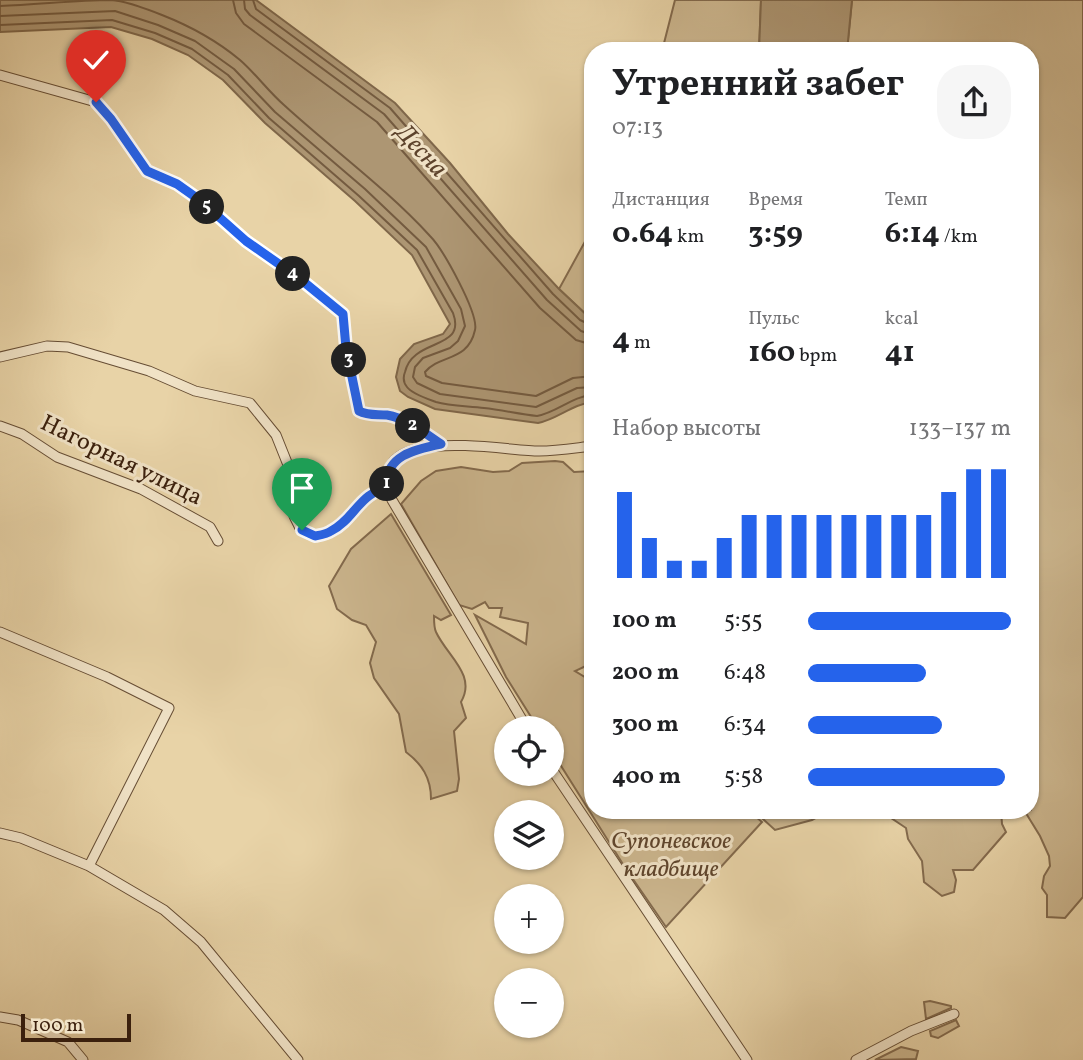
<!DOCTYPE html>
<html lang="ru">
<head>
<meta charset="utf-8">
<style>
  :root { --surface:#fff; --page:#f6f6f6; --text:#202124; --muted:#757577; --accent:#2563eb }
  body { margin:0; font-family:Vollkorn,serif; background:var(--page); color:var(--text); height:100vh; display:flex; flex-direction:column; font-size:26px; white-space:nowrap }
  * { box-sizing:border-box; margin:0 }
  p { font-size:23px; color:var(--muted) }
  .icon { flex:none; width:38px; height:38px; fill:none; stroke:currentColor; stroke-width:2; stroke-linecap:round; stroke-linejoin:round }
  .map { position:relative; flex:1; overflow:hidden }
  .side { position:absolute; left:584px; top:42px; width:455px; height:777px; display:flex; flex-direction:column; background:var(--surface); border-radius:28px; box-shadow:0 2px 5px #0004 }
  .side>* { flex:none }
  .fabs { position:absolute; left:494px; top:716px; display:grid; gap:14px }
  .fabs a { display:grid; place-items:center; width:70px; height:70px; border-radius:50%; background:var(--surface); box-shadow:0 2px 5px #0004; font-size:35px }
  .scale { position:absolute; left:21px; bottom:18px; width:110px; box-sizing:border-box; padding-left:7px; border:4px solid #3b200d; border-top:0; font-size:19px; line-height:24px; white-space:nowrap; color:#3b200d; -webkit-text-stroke:5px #f0e2c6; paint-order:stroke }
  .pin { position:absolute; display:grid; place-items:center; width:60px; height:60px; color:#fff; margin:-72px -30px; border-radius:50% 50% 50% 0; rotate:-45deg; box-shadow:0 0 7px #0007 }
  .pin .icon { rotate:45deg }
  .km { position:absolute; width:35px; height:35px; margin:-18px; border-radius:50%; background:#222; color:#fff; font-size:19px; line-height:35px; text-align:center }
  .round { display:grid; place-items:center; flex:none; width:74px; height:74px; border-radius:28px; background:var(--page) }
  .overview { display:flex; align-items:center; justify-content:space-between; height:119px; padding:0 28px }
  h1 { font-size:38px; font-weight:700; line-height:52px }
  .metrics { display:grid; grid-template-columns:repeat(3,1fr); gap:10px; height:119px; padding:7px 28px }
  .metrics div { display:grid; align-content:center }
  .metrics b { font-size:30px; font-weight:700 }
  .metrics small { font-size:19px; font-weight:400 }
  .metrics p { font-size:19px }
  .chart { height:196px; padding:14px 28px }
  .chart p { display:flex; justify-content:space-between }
  .chart svg { width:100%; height:126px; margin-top:7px; stroke:var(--accent); stroke-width:6 }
  ul { padding:0 28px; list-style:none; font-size:23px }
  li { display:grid; grid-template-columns:112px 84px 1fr; align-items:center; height:52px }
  li i { height:18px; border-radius:9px; background:var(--accent) }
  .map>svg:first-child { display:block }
</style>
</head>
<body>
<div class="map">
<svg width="1083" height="1060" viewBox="0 0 1083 1060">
  <rect width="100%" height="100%" fill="#e8d3a7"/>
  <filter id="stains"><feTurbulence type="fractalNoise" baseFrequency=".00286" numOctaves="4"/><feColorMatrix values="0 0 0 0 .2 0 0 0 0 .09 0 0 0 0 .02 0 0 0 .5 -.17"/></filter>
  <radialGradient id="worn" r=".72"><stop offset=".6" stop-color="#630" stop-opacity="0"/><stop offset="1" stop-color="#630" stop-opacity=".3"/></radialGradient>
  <!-- green -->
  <path fill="#cbb58d" stroke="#836a4d" stroke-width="2" d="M675,0H761L759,51H662Z
    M852,0H1083V897L1065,918L1047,917V895L1042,888L1044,876L1050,866L1049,856L1040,836L1024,810H1031V51H847Z
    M593,227V321L559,289Z
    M555,461L563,462L574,472L593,471V668L588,665L575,671L593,682V810H748L762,822L666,927L626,869L551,750V728H538L506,677L475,615L526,644L528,623L500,617L502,608H489L485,602L472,609L459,605L401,504L421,481L436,471L461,467L493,472L509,471L522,463Z
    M391,514L451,615L441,620L434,616C434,621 434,628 436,632C447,656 477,675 461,702L466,718L454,731L459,779L457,791L431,799C431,778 422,764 406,752L399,714L374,678L370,663L376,642L366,625L352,620L337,609L329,586L351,549Z
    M753,810H830L812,820L775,830Z
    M858,810H1001L1002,824L1006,832L973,870H953L956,880L954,892L942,896L924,882L922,861L908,839L906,828L891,818L861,817Z
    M930,1001L951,1006V1008L926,1019L924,1002Z
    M956,1020L959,1026L938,1038L931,1036L930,1031Z
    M901,1047L918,1051L916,1059L875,1060Z"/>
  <!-- water -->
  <path fill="#ad9673" stroke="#7f674a" stroke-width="2" d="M0,0H256L395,103L450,163L508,234L559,289L593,321V402C572,404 558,419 538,423L435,409L408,397L400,391L396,377L400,359L414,344L443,334L450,324L412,255L355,201L265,123L223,80L188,55L152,39L111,27L0,32Z
    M761,0H852L847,51H759Z"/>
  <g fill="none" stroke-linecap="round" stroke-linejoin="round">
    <!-- shore -->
    <path stroke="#745b40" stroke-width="2" d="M233,0L236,13L244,24L377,122L540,308L576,340L593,345
      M244,0L245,9L250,15L384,114L547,300L581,331L593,335
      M253,0L256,9L390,108L553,294L580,320L593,326
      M0,6C37,5 74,0 111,0C127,1 147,9 162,15C190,26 216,40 240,60C256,74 268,91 284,105C332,149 386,188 430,236C443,249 479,314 475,330C468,362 440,354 425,372L426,376L442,383L536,396L573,378L593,376
      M0,16L115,11L158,25L195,41L234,69L275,112L365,189L426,247L461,309L465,326L458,341L450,348L423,358L415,367L413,377L417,383L440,394L536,407L577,388L593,387
      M0,25L112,20L155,33L192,49L228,75L269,118L359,196L417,250L453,313C467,351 413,337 405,372C403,377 403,382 407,387C412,394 428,399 436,402C450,406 469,406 484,408C502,410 519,414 537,416C558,412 572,396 593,395"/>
    <!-- minor casing -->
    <g stroke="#664d34" stroke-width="11">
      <path id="minor" d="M0,75L96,102L111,119L147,171L177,184L201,201L246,241L298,278L343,314L346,348L359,411C368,416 377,414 387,415C406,418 425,433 441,444
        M0,357L47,346L68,347L149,371L195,391L250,403L276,435L290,470L294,516L301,530L315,536L332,531L377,489H388
        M0,426L22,434L57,457L141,489L210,527L218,541
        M0,632L107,677L169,708L89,866
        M527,728L392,500C360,421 501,451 539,451C557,451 575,448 593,446
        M551,768L747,1060
        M0,833L21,838L89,866L164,910L201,942L298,1060
        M0,1017L18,1020L68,1042L83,1060
        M856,1060L911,1031L954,1014"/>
    </g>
    <!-- minor -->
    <use href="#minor" stroke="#f0e2c6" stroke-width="9"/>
  </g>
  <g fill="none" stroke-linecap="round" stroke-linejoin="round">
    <!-- route casing -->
    <g stroke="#fff" stroke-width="14">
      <path id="route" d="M96,102L111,119L147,171L177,184L201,201L246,241L299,278L343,314L346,348L359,411C368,416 377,414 387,415C406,418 425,433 441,444C416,449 382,456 388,489C361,490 354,520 331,531C327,534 320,535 315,536L302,530"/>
    </g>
    <!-- route -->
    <use href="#route" stroke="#2563eb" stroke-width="9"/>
  </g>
  <g text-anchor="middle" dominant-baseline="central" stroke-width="6" stroke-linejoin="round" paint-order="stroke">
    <!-- street labels -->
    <g font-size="24" fill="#3b200d" stroke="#f0e2c6">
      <text transform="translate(121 461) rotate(26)">Нагорная улица</text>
    </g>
    <!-- park labels -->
    <g font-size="24" font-style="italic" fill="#5f452d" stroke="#f0e2c6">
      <text x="671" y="842">Супоневское<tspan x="671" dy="28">кладбище</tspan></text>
    </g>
    <!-- water labels -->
    <g font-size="26" font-style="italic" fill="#5d432c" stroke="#f0e2c6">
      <text transform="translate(421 151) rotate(47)">Десна</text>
    </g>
  </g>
  <rect width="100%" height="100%" filter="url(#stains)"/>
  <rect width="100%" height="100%" fill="url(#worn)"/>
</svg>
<div class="fabs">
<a><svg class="icon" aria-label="locate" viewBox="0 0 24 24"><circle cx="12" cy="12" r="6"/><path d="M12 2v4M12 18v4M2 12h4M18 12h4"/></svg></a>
<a><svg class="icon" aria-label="layers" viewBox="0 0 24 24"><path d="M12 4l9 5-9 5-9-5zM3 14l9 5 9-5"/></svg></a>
<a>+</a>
<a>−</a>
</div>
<div class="scale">100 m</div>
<div class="pin" style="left:302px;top:530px;background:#1e9e55"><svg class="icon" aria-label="arrive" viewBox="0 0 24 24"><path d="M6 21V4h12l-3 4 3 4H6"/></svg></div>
<div class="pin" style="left:96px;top:102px;background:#d93025"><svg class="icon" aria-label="check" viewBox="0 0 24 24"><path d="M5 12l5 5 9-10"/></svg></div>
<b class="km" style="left:387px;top:484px">1</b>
<b class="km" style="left:413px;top:426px">2</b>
<b class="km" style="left:349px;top:360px">3</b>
<b class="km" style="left:293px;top:274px">4</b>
<b class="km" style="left:207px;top:207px">5</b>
<section class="side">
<div class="overview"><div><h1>Утренний забег</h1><p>07:13</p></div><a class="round"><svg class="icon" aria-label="share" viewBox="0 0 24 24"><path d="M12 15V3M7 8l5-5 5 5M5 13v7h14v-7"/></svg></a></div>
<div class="metrics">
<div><p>Дистанция</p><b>0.64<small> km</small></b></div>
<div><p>Время</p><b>3:59</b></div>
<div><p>Темп</p><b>6:14<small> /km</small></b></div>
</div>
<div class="metrics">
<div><b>4<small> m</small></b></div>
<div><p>Пульс</p><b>160<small> bpm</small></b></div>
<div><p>kcal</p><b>41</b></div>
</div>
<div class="chart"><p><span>Набор высоты</span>133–137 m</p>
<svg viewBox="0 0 160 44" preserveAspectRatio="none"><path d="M5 44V14M15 44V30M25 44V38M35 44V38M45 44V30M55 44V22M65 44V22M75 44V22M85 44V22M95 44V22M105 44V22M115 44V22M125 44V22M135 44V14M145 44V6M155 44V6"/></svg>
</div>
<ul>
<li><b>100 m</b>5:55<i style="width:100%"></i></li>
<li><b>200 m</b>6:48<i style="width:58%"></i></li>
<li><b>300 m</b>6:34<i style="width:66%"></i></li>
<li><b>400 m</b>5:58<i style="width:97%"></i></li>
</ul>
</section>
</div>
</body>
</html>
